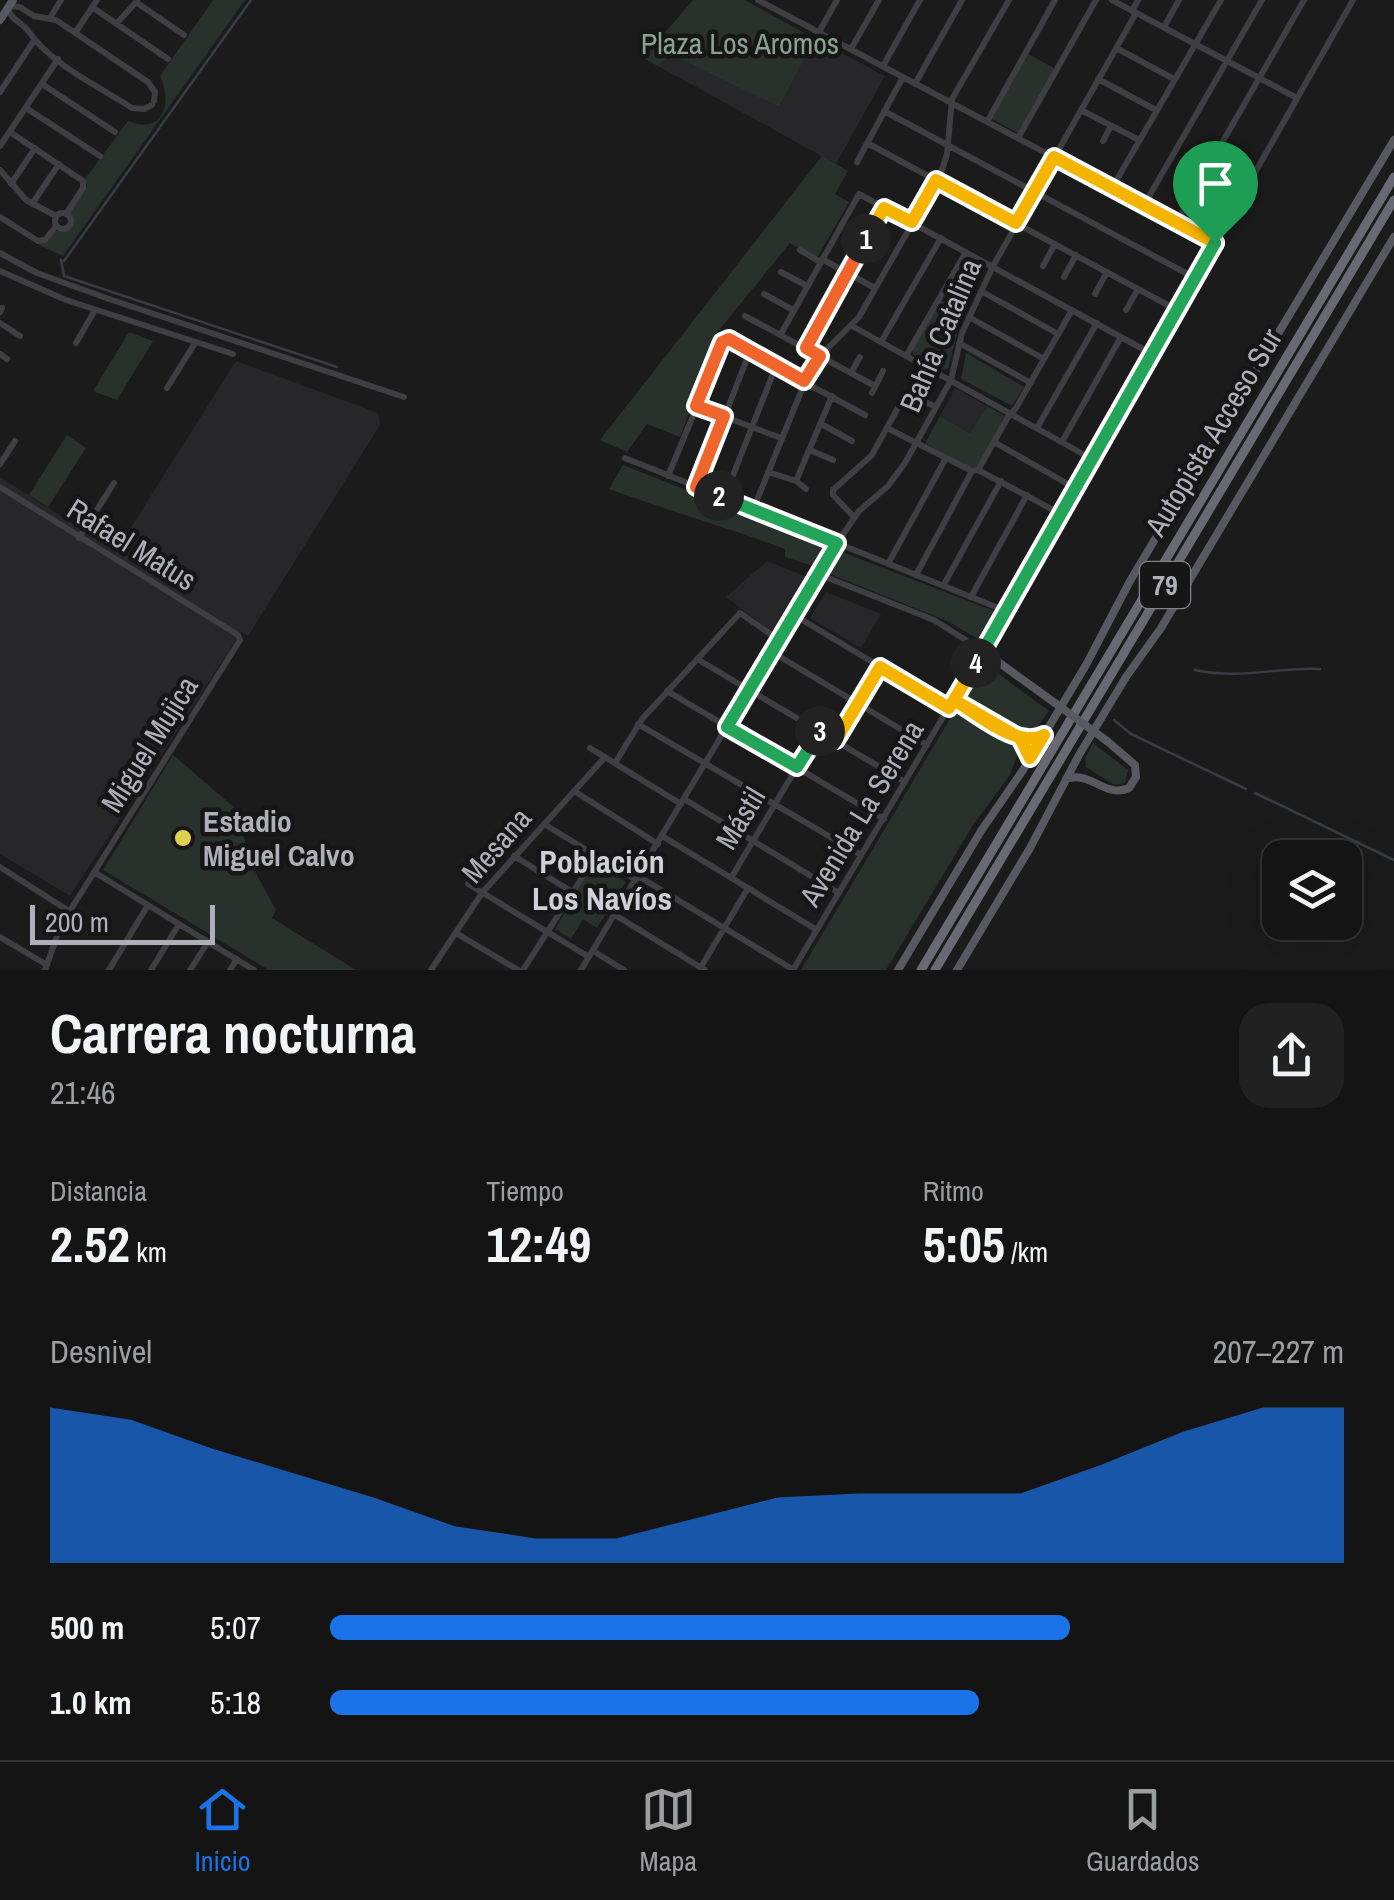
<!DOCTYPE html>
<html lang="es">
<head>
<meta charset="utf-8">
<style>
  :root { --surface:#141415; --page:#212122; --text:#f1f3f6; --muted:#9d9ea0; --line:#333334; --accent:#1a73e8 }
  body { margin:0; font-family:"Archivo Narrow",sans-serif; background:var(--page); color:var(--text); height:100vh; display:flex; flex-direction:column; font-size:38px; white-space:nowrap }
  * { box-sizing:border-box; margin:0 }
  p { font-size:32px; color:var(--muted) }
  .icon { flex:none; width:55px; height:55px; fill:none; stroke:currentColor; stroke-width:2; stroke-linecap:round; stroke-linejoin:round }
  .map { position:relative; height:970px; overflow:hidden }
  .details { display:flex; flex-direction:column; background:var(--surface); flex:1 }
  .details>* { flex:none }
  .controls { position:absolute; left:1262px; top:840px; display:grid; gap:20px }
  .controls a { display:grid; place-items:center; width:100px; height:100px; border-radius:20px; background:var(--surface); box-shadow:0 10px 40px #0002,0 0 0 2px var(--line); font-size:50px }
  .scale { position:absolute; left:30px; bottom:25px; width:185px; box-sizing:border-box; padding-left:10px; border:5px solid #afafba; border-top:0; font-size:28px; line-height:35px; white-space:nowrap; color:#afafba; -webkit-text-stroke:8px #161617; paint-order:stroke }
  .pin { position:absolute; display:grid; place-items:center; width:85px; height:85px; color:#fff; margin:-102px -42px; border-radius:50% 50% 50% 0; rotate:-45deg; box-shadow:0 0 10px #0007 }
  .pin .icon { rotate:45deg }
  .km { position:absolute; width:50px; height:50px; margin:-25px; border-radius:50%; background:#222; color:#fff; font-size:28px; line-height:50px; text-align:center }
  .round { display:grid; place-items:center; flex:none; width:105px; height:105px; border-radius:30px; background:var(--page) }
  .headline { display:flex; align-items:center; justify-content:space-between; height:170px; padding:0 50px }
  h1 { font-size:55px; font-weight:700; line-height:75px }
  .metrics { display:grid; grid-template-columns:repeat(3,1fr); gap:15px; height:170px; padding:10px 50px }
  .metrics div { display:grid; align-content:center }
  .metrics b { font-size:50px; font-weight:700 }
  .metrics small { font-size:28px; font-weight:400 }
  .metrics p { font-size:28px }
  .chart { height:280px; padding:20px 50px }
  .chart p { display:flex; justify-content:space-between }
  .chart svg { width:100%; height:180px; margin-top:10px; fill:var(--accent); opacity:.7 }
  ul { padding:0 50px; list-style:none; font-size:32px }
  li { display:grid; grid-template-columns:160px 120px 1fr; align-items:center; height:75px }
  li i { height:25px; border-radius:12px; background:var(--accent) }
  .tab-bar { display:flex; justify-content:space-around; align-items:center; height:140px; border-top:2px solid var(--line); background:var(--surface); font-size:28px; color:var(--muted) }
  .tab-bar a { display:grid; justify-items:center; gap:5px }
  .tab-bar .active { color:var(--accent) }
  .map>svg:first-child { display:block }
</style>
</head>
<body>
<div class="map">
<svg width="1394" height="970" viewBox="0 0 1394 970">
  <rect width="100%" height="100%" fill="#1b1b1c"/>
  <!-- built -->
  <path fill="#272729" d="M815,39L885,76L836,164L658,66L671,53L779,107Z
    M236,361L378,413L380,425L248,636L241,632L70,896L0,854V477L116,551Z
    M955,388L987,406L970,433L940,416Z
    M767,561L807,577L773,633L726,597Z
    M826,592L881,614L861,648L810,618Z"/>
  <!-- green -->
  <path fill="#29312c" d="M213,0H245L63,256L39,245L55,231H65L71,226L68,212L87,186L85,179L128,121C163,135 173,103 160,76Z
    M693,0H745L815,39L779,107L671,54L658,66L643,58Z
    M1028,54L1054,68L1018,133L992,119Z
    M822,156L848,171L835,194L849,202L817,258L790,243L715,335L718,337L680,437L647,424L627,452L600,440Z
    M941,300L962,315L948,368L944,370L913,354V349Z
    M129,332L153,341L117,400L93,391Z
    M966,353L1024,387L1012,406L961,379Z
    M987,406L1005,416L977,468L972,469L925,443L940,416L970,433Z
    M67,435L86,448L48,507L29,495Z
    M623,465L823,544L826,549L813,566L785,557V549C726,527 669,511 609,489Z
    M842,552L994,611L999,615L985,638L980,640L947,621L830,574L828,569L837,555Z
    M988,666L1049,711L1032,734L1026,736L968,700L967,690L979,672Z
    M960,710L975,720L974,723L1019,750L1010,775L973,825L886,970H801L951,717Z
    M1093,743L1128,770L1125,783L1114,785L1086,767L1085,759Z
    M173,755L235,808L253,868L276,910L272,918L356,970H269L103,870Z
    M594,863L626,882L597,928L583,919L571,939L555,929Z"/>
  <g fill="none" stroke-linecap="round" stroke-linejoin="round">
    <!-- stream -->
    <path stroke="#373c45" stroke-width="2.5" d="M61,260L64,276L337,367
      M64,261L251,0
      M1195,670C1243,680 1274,667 1320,669
      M1114,720L1131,734L1246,789
      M1255,793L1394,860"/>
    <!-- minor -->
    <path stroke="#3e3e43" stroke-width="6" d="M758,0L1215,243
      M1112,0L1297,98
      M136,2L184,35
      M9,6L20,7L34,16L56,20L148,82L155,92L154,101
      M92,7L168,59
      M8,9C12,21 22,22 29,32C51,64 98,86 132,108L144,109L152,105
      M1132,11L1138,0
      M50,18L61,0
      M118,22L137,1
      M1164,27L1179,0
      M819,32L837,0
      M75,33L97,0
      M1116,48L1174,79
      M851,49L879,0
      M883,66L920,0
      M1098,79L1156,110
      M42,84L115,132
      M915,84L962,0
      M0,92L33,42
      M26,108L100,156
      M1081,110L1139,140
      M884,111L1195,278
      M987,122L1055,0
      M10,132L83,181V188L66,214
      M1018,138L1096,0
      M1103,141L1111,126
      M867,143L1177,310
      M0,146L58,59
      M857,162L903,77
      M0,170L26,200L56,216
      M11,184L35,148
      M1112,188L1221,0
      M32,204L59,164
      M1144,205L1262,0
      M55 221a8 8 0 1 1 16 0a8 8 0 1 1-16 0Z
      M0,217L38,241L45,240L56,226
      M1176,223L1304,0
      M800,250L820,262
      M0,253L37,273L112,300L404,397
      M822,259L875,288
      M1043,266L1055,244
      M0,271L66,300L233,354
      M781,272L807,286
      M1064,277L1076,255
      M981,291L1058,334
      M764,294L793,310
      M1095,294L1107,272
      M1126,310L1138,289
      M0,312L2,308
      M745,316L875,386
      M969,317L1044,359
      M0,323L20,336
      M852,326L1092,459
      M781,334L859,194L1152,354
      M881,342L941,238
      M76,343L95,310
      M959,343L1031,383
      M806,348L884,208
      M0,354L7,359
      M906,356L966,252
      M851,373L860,357
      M167,388L195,343
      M872,393L883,371
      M696,406L781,438
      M821,424L852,441
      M887,428L972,471
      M1037,428L1097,323
      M994,442L1075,488
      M1062,442L1121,337
      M810,450L833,460
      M625,458L1006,611
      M0,464L15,441
      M978,470L1061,514
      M972,471L978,470L1008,417L1016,408L1072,310
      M768,472L796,481L806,489
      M668,476L725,339L865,415
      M796,481L832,396
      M0,487L238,635L240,640L61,925L45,970
      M697,487L750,351
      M724,498L776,366
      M753,510L809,372L820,356L859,317L941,173L947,154L952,99L1009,0
      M854,517L833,495V490L872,455L906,393L936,407
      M79,538L114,483
      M888,564L946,458
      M818,574L934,620L983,651
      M916,575L972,471
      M943,586L1001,481
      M971,597L1027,495
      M794,615L949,708
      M772,652L927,745
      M697,659L905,782
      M667,691L884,819
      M638,724L861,855
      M836,741L881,667
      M590,748L681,804
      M615,763L642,719L740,613L779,640
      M574,791L658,844
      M684,799L839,893
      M544,824L636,880
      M662,836L817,930
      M514,856L574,893
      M0,867L69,911
      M94,872L254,970
      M638,876L794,970
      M731,878L819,730
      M468,884L589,957
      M615,915L705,970
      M456,933L518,970
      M0,937L47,965
      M593,951L624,970
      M701,967L748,888
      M109,970L148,905
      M151,970L179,924
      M190,970L208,942
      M230,970L237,959
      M431,970L482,893L605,757
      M523,970L596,856
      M581,970L837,543L859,511L888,486L905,463L951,380L962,333L993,266L1136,13
      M793,970L1006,611L1353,0"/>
    <!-- major -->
    <path stroke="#585860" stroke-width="8" d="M0,20L13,0
      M983,651L1055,703
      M954,699L1020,738L1030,758
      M1066,779C1091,770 1105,799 1129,788L1136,777L1135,765L1107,741
      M898,970L981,831L1023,770L1086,665L1130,581L1394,140
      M957,970L1030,848L1079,755L1126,677L1161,628L1394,237"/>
    <!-- highway -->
    <path stroke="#686972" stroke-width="9" d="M921,970L1394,177
      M935,970L1394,200"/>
    <!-- major-bridge -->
    <path stroke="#585860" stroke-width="8" d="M1055,703L1107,741"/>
  </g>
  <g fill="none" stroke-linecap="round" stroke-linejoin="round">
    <!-- split-1 casing -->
    <g stroke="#fff" stroke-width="20">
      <path id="split-1" d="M866,239L884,208L912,222L936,180L1016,223L1054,157L1215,243"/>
    </g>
    <!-- split-2 casing -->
    <g stroke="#fff" stroke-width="20">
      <path id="split-2" d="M719,496L696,487L724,416L696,406L722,342L729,339L804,381L820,356L806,348L866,239"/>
    </g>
    <!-- split-3 casing -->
    <g stroke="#fff" stroke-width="20">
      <path id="split-3" d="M719,496L837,543L727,727L797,767L820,731"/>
    </g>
    <!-- split-4 casing -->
    <g stroke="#fff" stroke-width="20">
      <path id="split-4" d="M820,731L836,740L880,667L949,708L954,700C978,714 1017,749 1044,735L1030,758L1020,738L954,700L976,663"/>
    </g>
    <!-- split-5 casing -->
    <g stroke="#fff" stroke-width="20">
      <path id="split-5" d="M976,663L1215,243"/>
    </g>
    <!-- split-1 -->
    <use href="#split-1" stroke="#f5b400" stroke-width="12"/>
    <!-- split-2 -->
    <use href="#split-2" stroke="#f0652b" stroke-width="12"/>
    <!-- split-3 -->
    <use href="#split-3" stroke="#22a559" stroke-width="12"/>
    <!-- split-4 -->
    <use href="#split-4" stroke="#f5b400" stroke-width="12"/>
    <!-- split-5 -->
    <use href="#split-5" stroke="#22a559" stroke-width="12"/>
  </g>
  <!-- markers -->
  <circle fill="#dfd150" stroke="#161617" stroke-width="4" cx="183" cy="838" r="10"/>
  <g text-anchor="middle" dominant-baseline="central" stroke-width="9" stroke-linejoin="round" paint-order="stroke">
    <!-- shield labels -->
    <rect fill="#161617" stroke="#818189" stroke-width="2.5" x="1140" y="562" width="50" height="46" rx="8"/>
    <g font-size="28" font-weight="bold" fill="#afafba">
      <text x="1165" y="585">79</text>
    </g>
    <!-- park labels -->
    <g font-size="30" fill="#88a390" stroke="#161617">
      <text x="740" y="43">Plaza Los Aromos</text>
    </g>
    <!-- street labels -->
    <g font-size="30" fill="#afafba" stroke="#161617">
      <text transform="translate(940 335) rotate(-67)">Bahía Catalina</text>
      <text transform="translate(1213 432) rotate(-59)">Autopista Acceso Sur</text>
      <text transform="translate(132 544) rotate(32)">Rafael Matus</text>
      <text transform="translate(149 744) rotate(-58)">Miguel Mujica</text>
      <text transform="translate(861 813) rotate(-59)">Avenida La Serena</text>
      <text transform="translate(740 818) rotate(-59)">Mástil</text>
      <text transform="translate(496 845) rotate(-49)">Mesana</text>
    </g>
    <!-- poi labels -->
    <g font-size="30" font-weight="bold" fill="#afafba" stroke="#161617" text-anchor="start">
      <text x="203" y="821">Estadio<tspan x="203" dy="34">Miguel Calvo</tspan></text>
    </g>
    <!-- neighbourhood labels -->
    <g font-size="32" font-weight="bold" fill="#cfcfd7" stroke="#161617">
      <text x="602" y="861">Población<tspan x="602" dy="37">Los Navíos</tspan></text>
    </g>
  </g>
</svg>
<div class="controls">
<a><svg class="icon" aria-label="layers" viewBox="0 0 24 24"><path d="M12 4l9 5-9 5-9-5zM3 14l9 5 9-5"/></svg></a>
</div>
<div class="scale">200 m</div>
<div class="pin" style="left:1215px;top:243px;background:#1e9e55"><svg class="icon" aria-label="arrive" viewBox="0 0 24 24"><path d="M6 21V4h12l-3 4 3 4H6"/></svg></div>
<b class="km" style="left:866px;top:239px">1</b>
<b class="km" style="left:719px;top:496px">2</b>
<b class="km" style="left:820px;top:731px">3</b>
<b class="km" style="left:976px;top:663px">4</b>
</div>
<section class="details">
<div class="headline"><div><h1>Carrera nocturna</h1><p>21:46</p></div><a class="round"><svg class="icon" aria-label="share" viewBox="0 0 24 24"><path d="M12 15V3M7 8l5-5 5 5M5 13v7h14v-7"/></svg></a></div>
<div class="metrics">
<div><p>Distancia</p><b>2.52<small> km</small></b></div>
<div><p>Tiempo</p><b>12:49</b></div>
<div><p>Ritmo</p><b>5:05<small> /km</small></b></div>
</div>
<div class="chart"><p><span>Desnivel</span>207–227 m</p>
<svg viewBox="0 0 160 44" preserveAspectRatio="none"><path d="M0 44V6L10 9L20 16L30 22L40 28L50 35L60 38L70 38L80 33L90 28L100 27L110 27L120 27L130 20L140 12L150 6L160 6V44z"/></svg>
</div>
<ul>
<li><b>500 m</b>5:07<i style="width:73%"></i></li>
<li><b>1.0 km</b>5:18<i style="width:64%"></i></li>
</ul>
</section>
<nav class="tab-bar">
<a class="active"><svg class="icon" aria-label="home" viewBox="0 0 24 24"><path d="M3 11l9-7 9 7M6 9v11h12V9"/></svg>Inicio</a>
<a><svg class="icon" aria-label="map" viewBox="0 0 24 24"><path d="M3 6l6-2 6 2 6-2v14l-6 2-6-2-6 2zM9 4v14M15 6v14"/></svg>Mapa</a>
<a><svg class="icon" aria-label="saved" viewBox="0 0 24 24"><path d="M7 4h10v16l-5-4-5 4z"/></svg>Guardados</a>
</nav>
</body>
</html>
